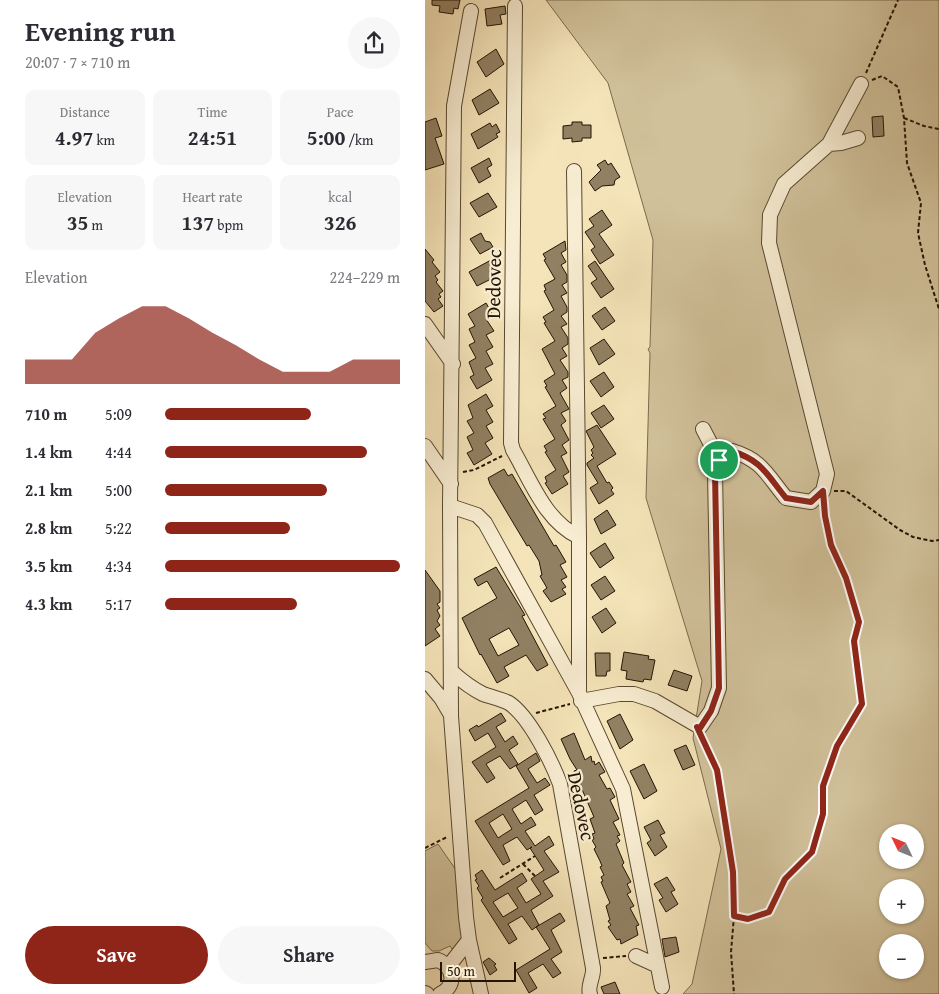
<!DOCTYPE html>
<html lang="en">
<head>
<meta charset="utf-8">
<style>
  :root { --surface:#fff; --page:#f7f7f7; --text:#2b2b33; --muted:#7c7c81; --accent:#8f2418 }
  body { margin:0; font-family:"Gentium Book Plus",serif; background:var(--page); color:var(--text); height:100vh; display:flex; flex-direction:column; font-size:19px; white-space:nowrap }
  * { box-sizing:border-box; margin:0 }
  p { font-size:16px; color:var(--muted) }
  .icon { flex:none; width:28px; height:28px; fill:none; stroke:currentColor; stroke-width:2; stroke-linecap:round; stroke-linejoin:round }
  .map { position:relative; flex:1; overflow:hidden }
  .drawer { display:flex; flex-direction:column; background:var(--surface); width:425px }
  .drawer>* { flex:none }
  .needle { width:32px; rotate:313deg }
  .tools { position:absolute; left:454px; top:824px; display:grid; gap:10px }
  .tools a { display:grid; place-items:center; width:45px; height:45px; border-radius:50%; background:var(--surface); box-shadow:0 1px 4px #0004; font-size:25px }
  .scale { position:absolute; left:15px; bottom:12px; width:76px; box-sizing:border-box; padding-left:5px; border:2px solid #241403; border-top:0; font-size:14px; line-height:18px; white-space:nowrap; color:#241403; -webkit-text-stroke:4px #f8edd2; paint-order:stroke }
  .pin { position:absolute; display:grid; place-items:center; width:42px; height:42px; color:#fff; margin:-21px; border:2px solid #fff; border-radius:50%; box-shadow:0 1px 5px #0007 }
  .round { display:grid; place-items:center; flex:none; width:52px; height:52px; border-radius:26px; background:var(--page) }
  .head { display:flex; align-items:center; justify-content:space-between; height:85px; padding:0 25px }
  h1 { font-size:28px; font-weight:700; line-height:38px }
  .figures { display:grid; grid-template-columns:repeat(3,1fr); gap:8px; height:85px; padding:5px 25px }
  .figures div { display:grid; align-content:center; border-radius:10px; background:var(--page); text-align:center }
  .figures b { font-size:21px; font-weight:700 }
  .figures small { font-size:14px; font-weight:400 }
  .figures p { font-size:14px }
  .chart { height:140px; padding:10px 25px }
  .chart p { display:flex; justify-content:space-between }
  .chart svg { width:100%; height:90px; margin-top:5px; fill:var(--accent); opacity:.7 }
  .action { display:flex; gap:10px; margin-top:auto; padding:10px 25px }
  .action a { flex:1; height:58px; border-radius:30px; background:var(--accent); color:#fff; font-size:20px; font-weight:700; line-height:58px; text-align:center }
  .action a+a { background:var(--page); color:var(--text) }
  ul { padding:0 25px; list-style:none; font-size:16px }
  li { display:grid; grid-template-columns:80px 60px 1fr; align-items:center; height:38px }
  li i { height:12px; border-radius:6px; background:var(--accent) }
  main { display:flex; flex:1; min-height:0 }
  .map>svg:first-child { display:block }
</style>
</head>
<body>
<main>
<section class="drawer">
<div class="head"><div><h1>Evening run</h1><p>20:07 · 7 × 710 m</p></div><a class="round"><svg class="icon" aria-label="share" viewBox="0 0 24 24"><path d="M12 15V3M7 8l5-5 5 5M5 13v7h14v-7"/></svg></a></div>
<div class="figures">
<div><p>Distance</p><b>4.97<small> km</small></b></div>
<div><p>Time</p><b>24:51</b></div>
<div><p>Pace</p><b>5:00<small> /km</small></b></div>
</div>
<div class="figures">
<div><p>Elevation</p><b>35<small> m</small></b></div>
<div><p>Heart rate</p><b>137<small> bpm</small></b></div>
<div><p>kcal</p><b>326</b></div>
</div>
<div class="chart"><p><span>Elevation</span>224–229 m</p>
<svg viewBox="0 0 160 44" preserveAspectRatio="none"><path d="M0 44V32L10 32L20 32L30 19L40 12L50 6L60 6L70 12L80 19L90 25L100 32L110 38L120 38L130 38L140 32L150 32L160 32V44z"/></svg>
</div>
<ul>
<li><b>710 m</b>5:09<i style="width:62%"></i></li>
<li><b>1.4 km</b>4:44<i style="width:86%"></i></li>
<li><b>2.1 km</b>5:00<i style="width:69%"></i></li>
<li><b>2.8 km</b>5:22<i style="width:53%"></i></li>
<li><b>3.5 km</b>4:34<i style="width:100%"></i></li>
<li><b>4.3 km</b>5:17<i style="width:56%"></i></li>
</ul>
<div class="action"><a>Save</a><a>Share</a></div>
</section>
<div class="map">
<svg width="514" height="994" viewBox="0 0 514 994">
  <rect width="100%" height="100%" fill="#f5e4b9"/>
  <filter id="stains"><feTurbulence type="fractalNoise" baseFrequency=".004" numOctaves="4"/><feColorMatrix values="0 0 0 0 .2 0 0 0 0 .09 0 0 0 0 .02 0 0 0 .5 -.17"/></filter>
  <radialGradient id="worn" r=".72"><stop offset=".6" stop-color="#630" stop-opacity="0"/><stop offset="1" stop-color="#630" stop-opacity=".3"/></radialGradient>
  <!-- green -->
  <path fill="#d1c19a" stroke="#7a6a4e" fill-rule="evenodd" d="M121,0H514V994H258L267,984L296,849L268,738L277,681L221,498L225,353L223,349L225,347L228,240L183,83ZM462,832H490V860H462ZM462,888H490V915H462ZM462,942H490V970H462Z
    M13,844L31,870L39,934L36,941L27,949L25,946L14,951H7L0,943V851Z"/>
  <!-- building -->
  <path fill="#918062" stroke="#241403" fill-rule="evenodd" d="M7,0H35L33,9L29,8L28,14L14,12L15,6L7,5Z
    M80,6L81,14L75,15L77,24L62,26L60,9Z
    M71,49L79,64L61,77L52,62Z
    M65,89L74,103L54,115L47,100Z
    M458,116L459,136L448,137L447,117Z
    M11,118L17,136L10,138L19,164L0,170V122Z
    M147,122H157V125H166V138H157V141L147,142V138L138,139V126L147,125Z
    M65,123L67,127L71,124L75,132L71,134L73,137L53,149L46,134Z
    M64,158L67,165L62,168L66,176L54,183L46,168Z
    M180,160L183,165L186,163L195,177L190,180L189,185L177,186L170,191L164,182L176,170L172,165Z
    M63,193L72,207L54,217L45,203Z
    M177,210L187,225L174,234L189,255L175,264L166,250L170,247L160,232L169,226L164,219Z
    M56,233L60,241L65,242L68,247L55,254L45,239Z
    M140,241L141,250L136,253L141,262L136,265L142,275V282L137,285L142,293L136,296L142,307V312L136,316L142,324L136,327L143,338V344L137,348L142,356L135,360L143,372V377L137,380L142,388L135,393L144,409L136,413L141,421L136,425L144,440L137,445L142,453L136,456L144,472L138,476L143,484L127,494L120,483L122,482L120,477L131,470L120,452L122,451L119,446L130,439L118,419L121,418L118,414L131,406L120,387L122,386L119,381L130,374L117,349L130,341L119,323L121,322L118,317L129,310L119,291L121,290L119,285L130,279L119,260L121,259L118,254Z
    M0,249L9,260L7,262L15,272L10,276L13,280L11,282L18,291L14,294L16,297L13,299L18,306L9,312L0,301Z
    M66,260L70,268L67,270L70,277L52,286L44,272Z
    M170,261L189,289L176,298L166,283L172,279L163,266Z
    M61,303L68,315L61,319L69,331L61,335L68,347L61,351L68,364L60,368L67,380L52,389L45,377L49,375L44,362L51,358L44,345L50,342L44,329L50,326L43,314Z
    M180,307L190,321L177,330L167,316Z
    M179,339L190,354L174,365L165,348Z
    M179,372L189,387L176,397L165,381Z
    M61,394L68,406L61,410L68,422L61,426L68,438L60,443L67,454L49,465L42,453L48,450L42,437L49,433L42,421L48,418L43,405Z
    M179,405L189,419L176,428L166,413Z
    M172,425L191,454L172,466L182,483L184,482L188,488L186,490L189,494L174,504L165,488L173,483L162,465V463L169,458L166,455L168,453L166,450L169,447L161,431Z
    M79,469L83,476L87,474L129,546L131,545L141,562L135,565L142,577L136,580L141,587L137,589L141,594L126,602L118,591L122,588L115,576L117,575L114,561L104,545L102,546L65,484L63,478Z
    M182,510L191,525L176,534L169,519Z
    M180,543L189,558L175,568L165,553Z
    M71,567L100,615L97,616L123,665L112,671L101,655L79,667L84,676L72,683L56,654L55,655L37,618L72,598L62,581L53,586L49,579ZM84,628L94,645L73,656L64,639Z
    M0,570L15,591V602L12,604L15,608L12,610L15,616L12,621L15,625L10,629L15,636L0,646Z
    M180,576L190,591L176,600L166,585Z
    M181,608L191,623L177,633L167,617Z
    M199,652L224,656L223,659L230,660L226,680L219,679L218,682L201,679L202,671L196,670Z
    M170,653H185V671H182L181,676H171Z
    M249,670L267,676L262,691L243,685Z
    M76,713L81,721L71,727L80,742L88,736L93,744L84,750L93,764L85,769L75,756L61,764L70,778L62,783L47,762L71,747L63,733L50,741L44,730L52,725L53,727Z
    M195,714L208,740L195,749L182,721Z
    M149,733L160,760L166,756L167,762L169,761L170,765L174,762L180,772L174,775L182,789L185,788L190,797L185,800L194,819L188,822L195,835L192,836L195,841L191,844L199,863L197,865L206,882L202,884L206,892L202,894L209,906L205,908L214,925L211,926L213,935L196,944L195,939L192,940L183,927L186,925L183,921L185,920L181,906L185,903L176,882L178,881L176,877L179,875L175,867L177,866L175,861L169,849L171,847L167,840L169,839L167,834L170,833L165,819L169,817L149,771L152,770L145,759L136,739Z
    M261,745L270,765L258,770L249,750Z
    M111,753L115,761L103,769L112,783L120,778L125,785L109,795L118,810L110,815L101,800L87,809L96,824L106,817L111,825L100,831L110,846L124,836L129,845L119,851L134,872L118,881L128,896L106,910L114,925L107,930L97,916L83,924L92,939L84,944L56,900L58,898L52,888L54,886L50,880L52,879L50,875L57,870L70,890L97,873L102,881L92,888L101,903L116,894L106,879L119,870L105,848L107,847L102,850L92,837L78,845L85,861L78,865L50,821L104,788L91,766ZM78,814L87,829L73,838L64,823ZM83,893L93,908L78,917L68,902Z
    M219,764L232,791L219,799L205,771Z
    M233,820L240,833L235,835L242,847L230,856L222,843L226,840L219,827Z
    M242,877L250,890L246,892L253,904L241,912L234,900L238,898L229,884Z
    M135,913L140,921L126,930L137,952L126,959L136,973L128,978L118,964L103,973L112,988L104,993L91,970L125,949L111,927Z
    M251,937L254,952L240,957L237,939Z
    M64,958L71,964L69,965L72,970L65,975L58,962Z
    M190,982L195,994H179L176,987Z"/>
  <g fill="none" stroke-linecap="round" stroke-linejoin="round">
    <!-- minor casing -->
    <g stroke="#584830" stroke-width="16">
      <path id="minor" d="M90,6L86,443L88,450C106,481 120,521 154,537
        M46,11L29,106L25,506L26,716L41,917L44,940L56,994
        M404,144L416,143L433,138
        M149,171L154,537V690
        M0,324L28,364
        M278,429L294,460
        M0,446L26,484
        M25,506L52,515L60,523L154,693L198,789L237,987
        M27,672C37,681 46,688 58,694C66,697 76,699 84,703C104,716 127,762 135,784L168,968C169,977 162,986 165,994
        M0,679L16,698L26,715
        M156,701L194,694H209L230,701L275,727L286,711L294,688L290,473L294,460L307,451C337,460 342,475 361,498L386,502L398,491L402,474L344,243L345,215L359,184L404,144L436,84
        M211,956L233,966
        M0,962L13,960C29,967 32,986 15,994
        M23,967L44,940
        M0,993L2,994"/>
    </g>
    <!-- path -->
    <path stroke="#241403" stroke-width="2" stroke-dasharray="4 2.5" stroke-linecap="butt" d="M441,73L473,0
      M447,80L457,76L473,87L479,118L482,163L496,203L493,233L500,265L514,309
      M479,118L499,126L514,129
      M38,472L49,470L77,456
      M409,491H421L475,530L488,537L507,541L514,540
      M111,713L145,704
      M278,738L292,770L308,871L309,916L306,952L309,994
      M0,848L22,837
      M98,864L110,876
      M75,878L110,856
      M309,916L323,919L344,912L360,879L387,852L398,814V786L412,746L437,705L429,641L434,622L421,578L406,545L399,505
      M178,958L201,956"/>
    <!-- minor -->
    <use href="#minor" stroke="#f8edd2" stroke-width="14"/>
  </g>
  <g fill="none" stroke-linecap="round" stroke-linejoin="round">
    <!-- route casing -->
    <g stroke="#fff" stroke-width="10">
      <path id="route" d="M306,451C337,460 342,475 361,498L386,502L398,491L400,516L406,545L421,578L434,622L429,641L437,704L412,746L398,786V814L387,852L360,879L344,912L323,919L309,916L308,872L292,770L272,727L275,728L286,711L294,688L290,473L294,460Z"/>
    </g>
    <!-- route -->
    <use href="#route" stroke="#8f2418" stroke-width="6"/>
  </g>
  <g text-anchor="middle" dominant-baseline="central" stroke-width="4.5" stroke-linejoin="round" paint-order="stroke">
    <!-- street labels -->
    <g font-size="20" fill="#241403" stroke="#f8edd2">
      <text transform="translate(68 284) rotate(-89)">Dedovec</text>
      <text transform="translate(157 806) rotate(78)">Dedovec</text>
    </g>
  </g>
  <rect width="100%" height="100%" filter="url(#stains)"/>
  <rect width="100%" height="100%" fill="url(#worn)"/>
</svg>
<div class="tools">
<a><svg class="needle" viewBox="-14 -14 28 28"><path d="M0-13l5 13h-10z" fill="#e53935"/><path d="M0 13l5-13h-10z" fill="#7c7c81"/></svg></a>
<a>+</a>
<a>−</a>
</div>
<div class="scale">50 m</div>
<div class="pin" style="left:294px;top:460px;background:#1e9e55"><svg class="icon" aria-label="arrive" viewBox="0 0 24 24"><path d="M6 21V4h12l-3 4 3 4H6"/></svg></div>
</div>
</main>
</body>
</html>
